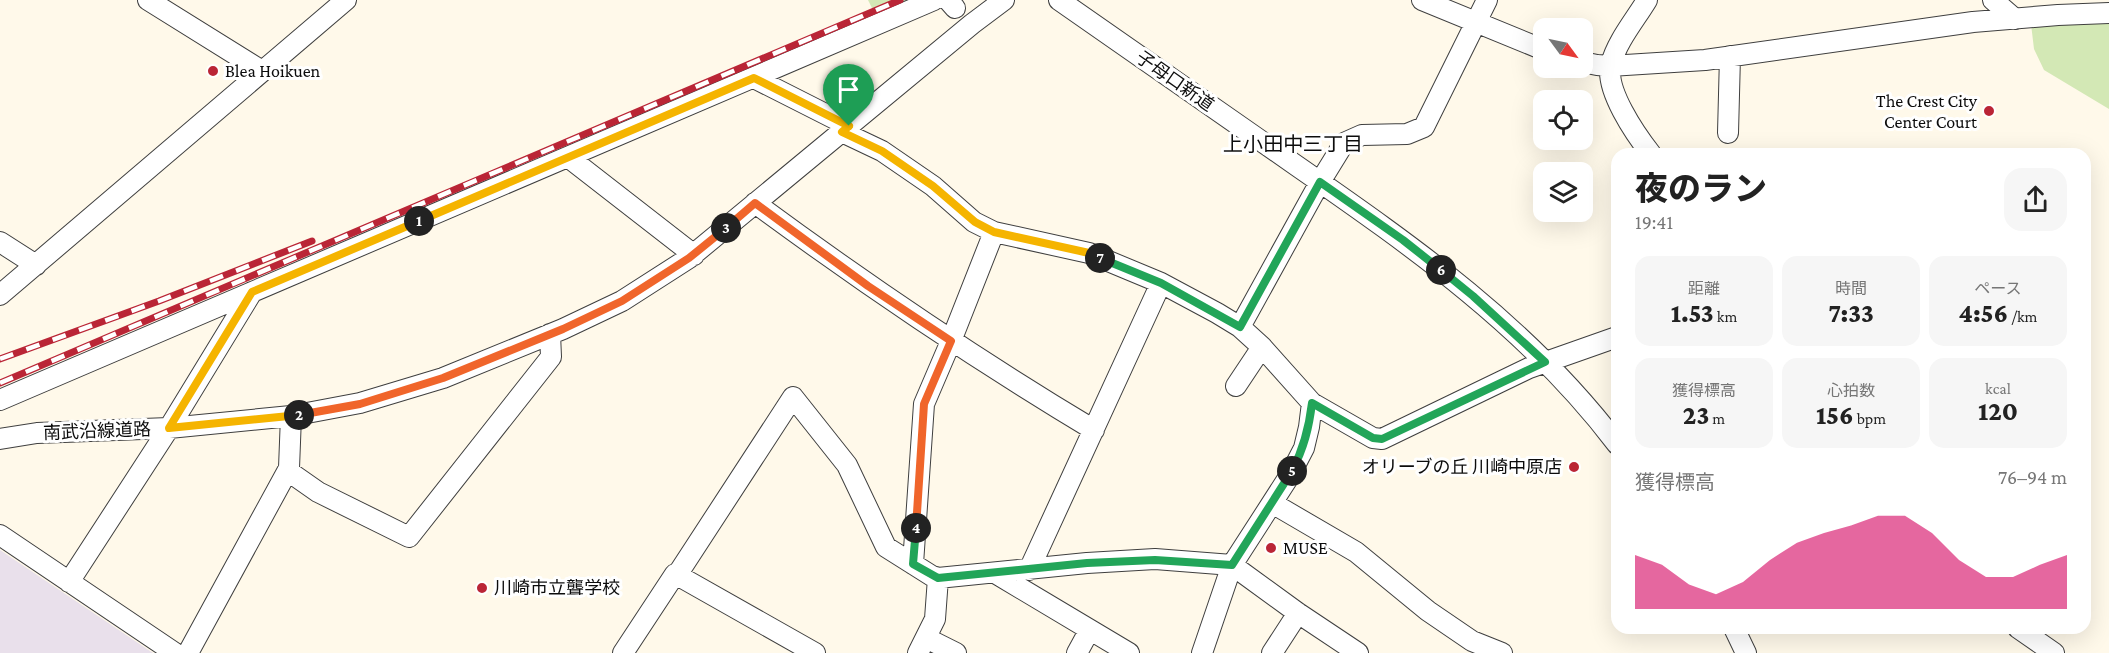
<!DOCTYPE html>
<html lang="ja">
<head>
<meta charset="utf-8">
<style>
  :root { --surface:#fff; --page:#f6f6f6; --text:#222; --muted:#767676; --accent:#db2777 }
  body { margin:0; font-family:"Crimson Pro","Noto Sans JP",serif; background:var(--page); color:var(--text); height:100vh; display:flex; flex-direction:column; font-size:22px; white-space:nowrap }
  * { box-sizing:border-box; margin:0 }
  p { font-size:20px; color:var(--muted) }
  .icon { flex:none; width:33px; height:33px; fill:none; stroke:currentColor; stroke-width:2; stroke-linecap:round; stroke-linejoin:round }
  .map { position:relative; flex:1; overflow:hidden }
  .details { position:absolute; left:1611px; top:148px; width:480px; height:486px; display:flex; flex-direction:column; background:var(--surface); border-radius:18px; box-shadow:0 6px 24px #0002 }
  .details>* { flex:none }
  .needle { width:39px; rotate:123deg }
  .buttons { position:absolute; left:1533px; top:18px; display:grid; gap:12px }
  .buttons a { display:grid; place-items:center; width:60px; height:60px; border-radius:12px; background:var(--surface); box-shadow:0 6px 24px #0002; font-size:30px }
  .pin { position:absolute; display:grid; place-items:center; width:51px; height:51px; color:#fff; margin:-62px -26px; border-radius:50% 50% 50% 0; rotate:-45deg; box-shadow:0 0 6px #0007 }
  .pin .icon { rotate:45deg }
  .km { position:absolute; width:30px; height:30px; margin:-15px; border-radius:50%; background:#222; color:#fff; font-size:16px; line-height:30px; text-align:center }
  .round { display:grid; place-items:center; flex:none; width:63px; height:63px; border-radius:18px; background:var(--page) }
  .headline { display:flex; align-items:center; justify-content:space-between; height:102px; padding:0 24px }
  h1 { font-size:33px; font-weight:800; line-height:45px }
  .metrics { display:grid; grid-template-columns:repeat(3,1fr); gap:9px; height:102px; padding:6px 24px }
  .metrics div { display:grid; align-content:center; border-radius:15px; background:var(--page); text-align:center }
  .metrics b { font-size:26px; font-weight:800 }
  .metrics small { font-size:16px; font-weight:400 }
  .metrics p { font-size:16px }
  .chart { height:168px; padding:12px 24px }
  .chart p { display:flex; justify-content:space-between }
  .chart svg { width:100%; height:108px; margin-top:6px; fill:var(--accent); opacity:.7 }
  .map>svg:first-child { display:block }
</style>
</head>
<body>
<div class="map">
<svg width="2109" height="653" viewBox="0 0 2109 653">
  <rect width="100%" height="100%" fill="#fff9ea"/>
  <!-- industrial -->
  <path fill="#e9e0eb" d="M0,550L153,653H0Z"/>
  <!-- green -->
  <path fill="#d3e8b5" d="M868,0H915L876,16Z
    M2109,20V109L2044,70L2034,49L2031,24Z"/>
  <g fill="none" stroke-linecap="round" stroke-linejoin="round">
    <!-- minor casing -->
    <g stroke="#3f3f3f" stroke-width="22">
      <path id="minor" d="M148,0L262,71
        M948,0L955,8
        M1059,0C1138,55 1218,111 1297,166C1415,248 1529,328 1617,444
        M1422,0L1544,50
        M1647,0C1635,20 1617,41 1611,64C1604,89 1636,135 1651,154
        M1993,0L2015,19
        M1582,62L1597,65L1610,66L1705,60L1973,22L2058,15L2109,13
        M754,78L849,126
        M842,132L882,151L933,186L974,222L994,232L1089,253L1161,283L1217,313L1240,327L1262,347L1312,403L1373,438L1382,439L1529,368L1617,337
        M1728,133L1730,56
        M568,157L694,255
        M755,203C865,284 977,360 1094,430
        M0,242L36,265
        M0,295L346,0
        M1240,327L1320,182L1344,143L1362,135L1407,134L1424,127L1487,0
        M1236,386L1262,347
        M0,400L934,0
        M0,439L37,433L169,428L291,416L360,403L443,378L563,329L622,301L689,258L972,24L1004,0
        M288,471L318,492L409,537L551,357L550,334
        M1272,503L1356,552L1428,611L1472,641L1502,653
        M0,535L175,653
        M913,564L924,404L951,341L994,232
        M1029,570L1161,283
        M995,573L1129,653
        M677,575L815,653
        M69,582L169,428L252,292
        M1734,628L1746,653
        M2018,628L2054,653
        M926,638L956,653
        M188,653L289,468L291,416
        M623,653L675,574L677,575L793,397L847,465L886,547L932,576L938,578L1087,563L1155,559L1232,565L1298,613L1358,653
        M918,653L935,619L938,578
        M1077,653L1089,631
        M1202,653L1232,565L1290,475L1304,448L1309,427L1312,403
        M1272,653L1298,613"/>
    </g>
    <!-- minor -->
    <use href="#minor" stroke="#fff" stroke-width="20"/>
    <!-- rail casing -->
    <g stroke="#ba2536" stroke-width="7">
      <path id="rail" d="M0,359L159,301L312,241
        M0,383L900,0"/>
    </g>
    <!-- rail -->
    <use href="#rail" stroke="#fff" stroke-width="4.5" stroke-dasharray="14" stroke-linecap="butt"/>
  </g>
  <g fill="none" stroke-linecap="round" stroke-linejoin="round">
    <!-- split-1 casing -->
    <g stroke="#fff" stroke-width="12">
      <path id="split-1" d="M419,221L754,78L849,126"/>
    </g>
    <!-- split-2 casing -->
    <g stroke="#fff" stroke-width="12">
      <path id="split-2" d="M299,415L169,428L252,292L419,221"/>
    </g>
    <!-- split-3 casing -->
    <g stroke="#fff" stroke-width="12">
      <path id="split-3" d="M299,415L360,404L443,378L563,329L622,301L689,258L726,228"/>
    </g>
    <!-- split-4 casing -->
    <g stroke="#fff" stroke-width="12">
      <path id="split-4" d="M726,228L755,203L868,286L951,341L924,404L916,528"/>
    </g>
    <!-- split-5 casing -->
    <g stroke="#fff" stroke-width="12">
      <path id="split-5" d="M916,528L913,564L938,578L1087,563L1155,560L1232,565L1292,471"/>
    </g>
    <!-- split-6 casing -->
    <g stroke="#fff" stroke-width="12">
      <path id="split-6" d="M1292,471C1304,448 1309,428 1312,403L1373,438L1382,439L1545,362L1473,296L1441,270"/>
    </g>
    <!-- split-7 casing -->
    <g stroke="#fff" stroke-width="12">
      <path id="split-7" d="M1100,258L1161,283L1240,327L1320,182L1403,240L1441,270"/>
    </g>
    <!-- split-8 casing -->
    <g stroke="#fff" stroke-width="12">
      <path id="split-8" d="M849,126L842,132L882,151L933,186L975,222L994,232L1089,253L1100,258"/>
    </g>
    <!-- split-1 -->
    <use href="#split-1" stroke="#f5b400" stroke-width="8"/>
    <!-- split-2 -->
    <use href="#split-2" stroke="#f5b400" stroke-width="8"/>
    <!-- split-3 -->
    <use href="#split-3" stroke="#f0652b" stroke-width="8"/>
    <!-- split-4 -->
    <use href="#split-4" stroke="#f0652b" stroke-width="8"/>
    <!-- split-5 -->
    <use href="#split-5" stroke="#22a559" stroke-width="8"/>
    <!-- split-6 -->
    <use href="#split-6" stroke="#22a559" stroke-width="8"/>
    <!-- split-7 -->
    <use href="#split-7" stroke="#22a559" stroke-width="8"/>
    <!-- split-8 -->
    <use href="#split-8" stroke="#f5b400" stroke-width="8"/>
  </g>
  <!-- markers -->
  <g fill="#ba2536" stroke="#fff" stroke-width="2">
    <circle cx="213" cy="71" r="6"/>
    <circle cx="1989" cy="111" r="6"/>
    <circle cx="1574" cy="467" r="6"/>
    <circle cx="1271" cy="548" r="6"/>
    <circle cx="482" cy="588" r="6"/>
  </g>
  <g text-anchor="middle" dominant-baseline="central" stroke-width="6" stroke-linejoin="round" paint-order="stroke">
    <!-- poi labels -->
    <g font-size="18" fill="#0c0c0c" stroke="#fff" text-anchor="start">
      <text x="225" y="71">Blea Hoikuen</text>
      <text x="1977" y="101" text-anchor="end">The Crest City<tspan x="1977" dy="21">Center Court</tspan></text>
      <text x="1562" y="467" text-anchor="end">オリーブの丘 川崎中原店</text>
      <text x="1283" y="548">MUSE</text>
      <text x="494" y="588">川崎市立聾学校</text>
    </g>
    <!-- street labels -->
    <g font-size="18" fill="#0c0c0c" stroke="#fff">
      <text transform="translate(1175 81) rotate(35)">子母口新道</text>
      <text transform="translate(97 431) rotate(-2)">南武沿線道路</text>
    </g>
    <!-- neighbourhood labels -->
    <g font-size="20" fill="#0c0c0c" stroke="#fff">
      <text x="1293" y="144">上小田中三丁目</text>
    </g>
  </g>
</svg>
<div class="buttons">
<a><svg class="needle" viewBox="-14 -14 28 28"><path d="M0-13l5 13h-10z" fill="#e53935"/><path d="M0 13l5-13h-10z" fill="#767676"/></svg></a>
<a><svg class="icon" aria-label="locate" viewBox="0 0 24 24"><circle cx="12" cy="12" r="6"/><path d="M12 2v4M12 18v4M2 12h4M18 12h4"/></svg></a>
<a><svg class="icon" aria-label="layers" viewBox="0 0 24 24"><path d="M12 4l9 5-9 5-9-5zM3 14l9 5 9-5"/></svg></a>
</div>
<div class="pin" style="left:849px;top:126px;background:#1e9e55"><svg class="icon" aria-label="arrive" viewBox="0 0 24 24"><path d="M6 21V4h12l-3 4 3 4H6"/></svg></div>
<b class="km" style="left:419px;top:221px">1</b>
<b class="km" style="left:299px;top:415px">2</b>
<b class="km" style="left:726px;top:228px">3</b>
<b class="km" style="left:916px;top:528px">4</b>
<b class="km" style="left:1292px;top:471px">5</b>
<b class="km" style="left:1441px;top:270px">6</b>
<b class="km" style="left:1100px;top:258px">7</b>
<section class="details">
<div class="headline"><div><h1>夜のラン</h1><p>19:41</p></div><a class="round"><svg class="icon" aria-label="share" viewBox="0 0 24 24"><path d="M12 15V3M7 8l5-5 5 5M5 13v7h14v-7"/></svg></a></div>
<div class="metrics">
<div><p>距離</p><b>1.53<small> km</small></b></div>
<div><p>時間</p><b>7:33</b></div>
<div><p>ペース</p><b>4:56<small> /km</small></b></div>
</div>
<div class="metrics">
<div><p>獲得標高</p><b>23<small> m</small></b></div>
<div><p>心拍数</p><b>156<small> bpm</small></b></div>
<div><p>kcal</p><b>120</b></div>
</div>
<div class="chart"><p><span>獲得標高</span>76–94 m</p>
<svg viewBox="0 0 160 44" preserveAspectRatio="none"><path d="M0 44V22L10 26L20 34L30 38L40 33L50 24L60 17L70 13L80 10L90 6L100 6L110 13L120 24L130 31L140 31L150 26L160 22V44z"/></svg>
</div>
</section>
</div>
</body>
</html>
